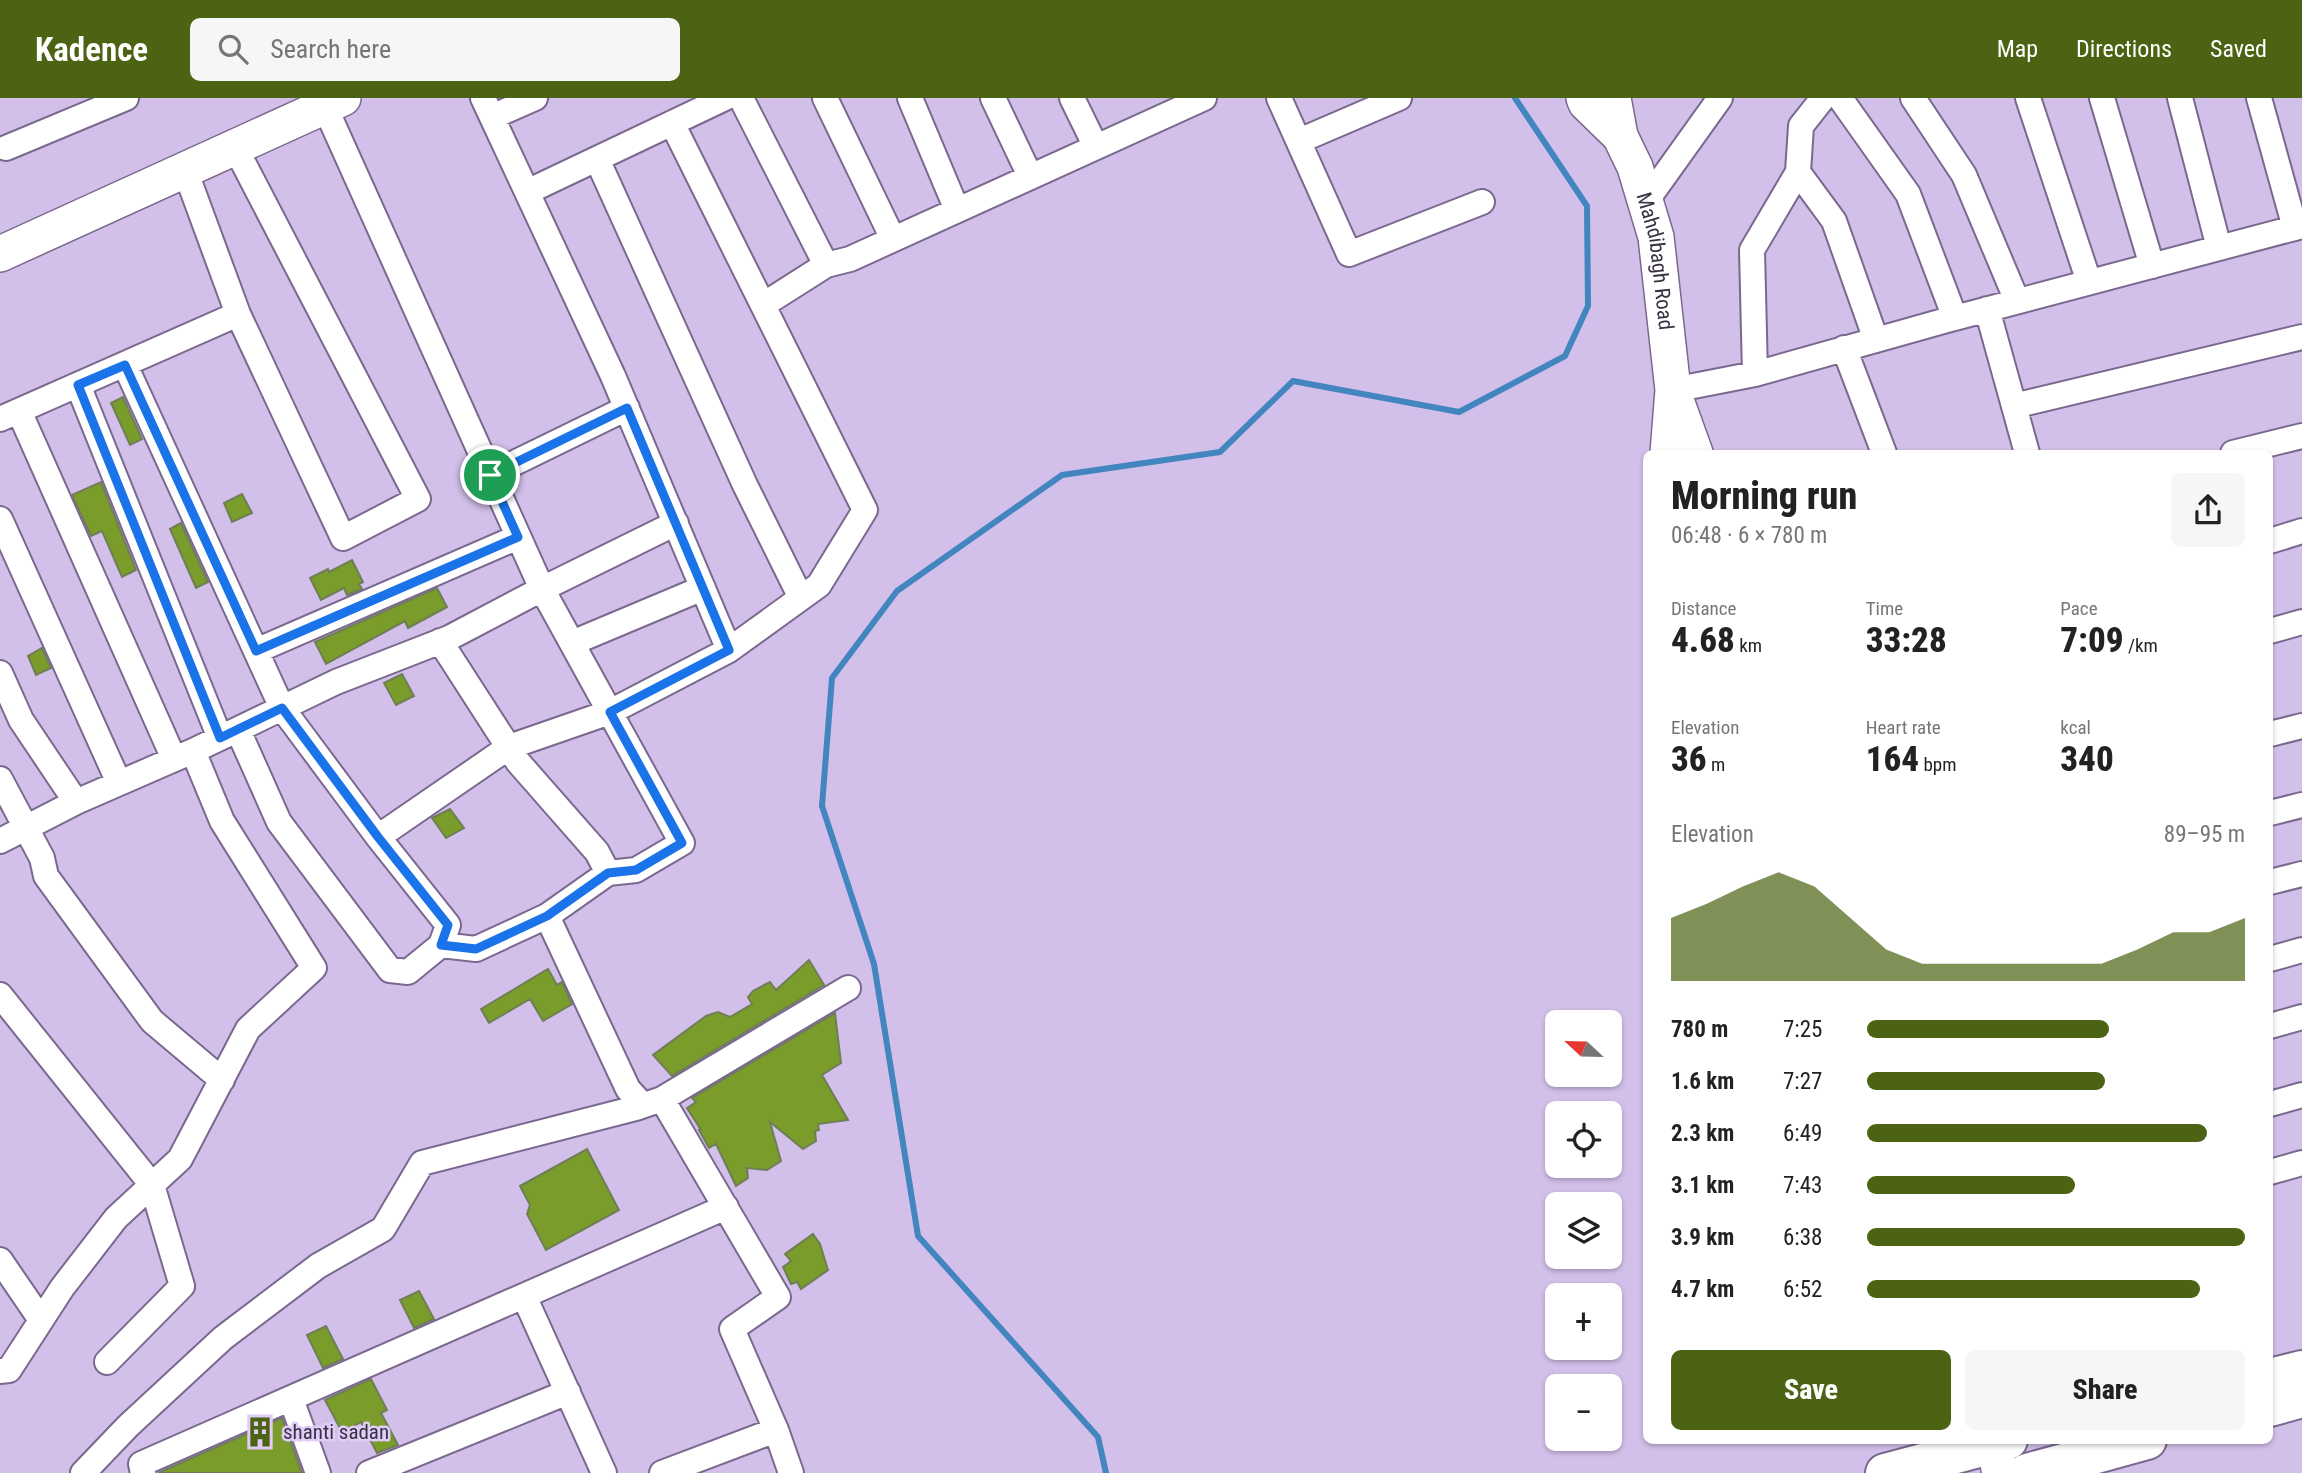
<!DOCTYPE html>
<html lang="en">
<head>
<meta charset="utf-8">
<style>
  :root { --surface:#fff; --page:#f6f6f6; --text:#222; --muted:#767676; --accent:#4b6312 }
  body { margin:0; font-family:"Roboto Condensed",sans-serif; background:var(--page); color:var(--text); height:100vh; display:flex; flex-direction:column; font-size:26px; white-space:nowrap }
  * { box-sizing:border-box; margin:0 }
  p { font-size:23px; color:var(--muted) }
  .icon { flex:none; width:38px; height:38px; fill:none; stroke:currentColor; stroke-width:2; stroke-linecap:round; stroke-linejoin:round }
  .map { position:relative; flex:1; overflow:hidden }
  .drawer { position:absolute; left:1643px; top:352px; width:630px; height:994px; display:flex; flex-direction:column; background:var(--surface); border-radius:10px; box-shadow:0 2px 5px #0004 }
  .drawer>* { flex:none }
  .needle { width:46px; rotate:292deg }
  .buttons { position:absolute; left:1545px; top:912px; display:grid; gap:14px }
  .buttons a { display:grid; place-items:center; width:77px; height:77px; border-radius:10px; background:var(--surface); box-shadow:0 2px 5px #0004; font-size:35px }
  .pin { position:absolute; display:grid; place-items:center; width:60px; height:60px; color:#fff; margin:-30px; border:4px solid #fff; border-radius:50%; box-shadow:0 2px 7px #0007 }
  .round { display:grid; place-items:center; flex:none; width:74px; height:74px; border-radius:10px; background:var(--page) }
  .summary { display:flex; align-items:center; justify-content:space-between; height:119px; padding:0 28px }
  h1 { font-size:38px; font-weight:800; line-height:52px }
  .metrics { display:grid; grid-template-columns:repeat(3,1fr); gap:10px; height:119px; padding:7px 28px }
  .metrics div { display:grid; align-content:center }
  .metrics b { font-size:35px; font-weight:800 }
  .metrics small { font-size:19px; font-weight:400 }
  .metrics p { font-size:19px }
  .chart { height:196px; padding:14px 28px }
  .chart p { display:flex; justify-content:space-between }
  .chart svg { width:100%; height:126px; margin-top:7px; fill:var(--accent); opacity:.7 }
  .cta { display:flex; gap:14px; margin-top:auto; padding:14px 28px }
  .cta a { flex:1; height:80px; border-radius:10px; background:var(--accent); color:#fff; font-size:28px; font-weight:800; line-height:80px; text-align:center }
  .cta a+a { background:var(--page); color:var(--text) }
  ul { padding:0 28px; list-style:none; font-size:23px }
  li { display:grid; grid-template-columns:112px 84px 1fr; align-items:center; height:52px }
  li i { height:18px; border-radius:9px; background:var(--accent) }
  header { display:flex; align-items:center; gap:42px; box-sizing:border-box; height:98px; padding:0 35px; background:var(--accent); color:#fff }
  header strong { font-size:33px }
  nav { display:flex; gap:38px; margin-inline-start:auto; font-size:24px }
  .search { width:490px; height:63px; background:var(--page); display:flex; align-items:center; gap:18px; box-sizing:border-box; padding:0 24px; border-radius:10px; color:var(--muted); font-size:26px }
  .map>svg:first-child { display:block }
</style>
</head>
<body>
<header>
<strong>Kadence</strong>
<div class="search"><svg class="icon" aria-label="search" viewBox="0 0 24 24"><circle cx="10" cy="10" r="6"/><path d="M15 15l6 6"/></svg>Search here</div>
<nav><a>Map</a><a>Directions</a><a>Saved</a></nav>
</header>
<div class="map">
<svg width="2302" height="1375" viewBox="0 0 2302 1375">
  <rect width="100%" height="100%" fill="#d3c0ea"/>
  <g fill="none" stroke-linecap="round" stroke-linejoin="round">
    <!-- stream -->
    <path stroke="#4385bf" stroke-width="6" d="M1106,1375L1098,1339L918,1138L874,866L822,708L832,580L897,493L1062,377L1220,354L1293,283L1459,314L1565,258L1588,208L1587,108L1515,0"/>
  </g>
  <!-- building -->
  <path fill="#799c2b" stroke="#6f7e56" stroke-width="2" d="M123,299L142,341L130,347L111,305Z
    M101,384L136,472L122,479L102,433L91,438L72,397Z
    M242,396L252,415L232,424L224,405Z
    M181,425L208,484L196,490L170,431Z
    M352,462L363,484L359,486L362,491L347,497L344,490L321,502L310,480L328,471L329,474Z
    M437,490L447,509L408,530L405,523L326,566L315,544Z
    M42,550L51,570L36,577L28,558Z
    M402,576L414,598L396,607L384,585Z
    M450,711L464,730L446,740L432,720Z
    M809,862L824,887L672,978L653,957L706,918L718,914L730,919L752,906L748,899L753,893L770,884L776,892Z
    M548,871L557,887L562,884L572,906L543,923L530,901L489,925L481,911Z
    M835,915L841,965L822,977L848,1022L818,1026L819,1032L815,1033L816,1043L803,1051L770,1024L781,1063L767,1072L747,1070L748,1080L736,1088L716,1046L709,1050L699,1032H701L687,1010L696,1004L692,1000Z
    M587,1051L619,1112L546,1152L527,1116L530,1107L520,1088Z
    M813,1136L820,1146L828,1172L801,1191L797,1184L791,1186L783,1169L791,1163L785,1156Z
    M419,1193L434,1221L414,1230L400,1202Z
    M326,1228L343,1261L323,1270L307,1237Z
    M371,1281L387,1312L381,1315L398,1347L377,1355L361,1324L342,1334L325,1302Z
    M282,1320L302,1375H158Z"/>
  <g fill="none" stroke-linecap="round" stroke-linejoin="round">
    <!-- street casing -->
    <g stroke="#7a688e" stroke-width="28">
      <path id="street" d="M741,0L826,167L850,161L1204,0
        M825,0L893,141
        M910,0L957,112
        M993,0L1030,78
        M1072,0L1096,49
        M1279,0L1349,156L1482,104
        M1840,0L1908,96L1955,220
        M1913,0L1964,77L2017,203
        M2028,0L2089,184
        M2102,0L2152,168
        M2180,0L2219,150
        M2259,0L2295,130
        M492,19L535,0
        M672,25L865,412L819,487L729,552
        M1299,43L1399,0
        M235,49L418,401L343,440L238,216
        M6,50L126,0
        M597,61L745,387L801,500
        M1798,74L1834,123L1876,242
        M527,94L725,0
        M1647,102L1720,0
        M763,207L826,167
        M1987,211L2027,355
        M1844,250L1884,355
        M125,267L282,610L378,739L448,827L441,847L408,874L390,872L279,724L238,632
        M1755,276L1752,152L1798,74L1801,28L1823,0
        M78,287L220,640
        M1673,292L1755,276L1947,222L2302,128
        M2014,308L2302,239
        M19,313L174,661
        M0,321L238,216L185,72
        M2233,355L2302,338
        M490,377L627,310
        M0,421L119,685
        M2270,443L2302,433
        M2270,533L2302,524
        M440,543L518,664L597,754L608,775
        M572,545L703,490
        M256,553L518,439
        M0,575L21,622L76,704
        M2270,636L2302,628
        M0,681L42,760L46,778L152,923L222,982
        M2270,715L2302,707
        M378,739L509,649L610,614L729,552L613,278L483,0
        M0,743L76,704L193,653L336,584L449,540L542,491L321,0
        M2270,784L2302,776
        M547,818L628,991L638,1002L636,1010
        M441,847L476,851L547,818L608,775L636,772L682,745L542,491L676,425
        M2270,861L2302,852
        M0,897L152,1087L182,1188L107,1264
        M2270,928L2302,919
        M662,1001L778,1199L732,1231L776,1332L791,1375
        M2270,1006L2302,997
        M2270,1074L2302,1065
        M0,1162L41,1222
        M524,1198L604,1375
        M0,1273L9,1272L62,1190L116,1120L180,1061L248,931L314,870L222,723L193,653
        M291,1301L318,1375
        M83,1375L128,1328L223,1240L318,1168L383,1131L422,1065L636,1010L662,1001L848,890
        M143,1375L141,1366L726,1109
        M369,1375L568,1294
        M662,1375L776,1332"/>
    </g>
    <!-- secondary casing -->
    <g stroke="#7a688e" stroke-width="38">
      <g id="secondary">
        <path d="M1584,0L1586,5L1620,38"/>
        <path id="s1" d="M1613,0L1620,38L1635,69L1656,139L1673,292L1668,355"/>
        <path d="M0,156L343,0"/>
        <path d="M1677,305L1695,355"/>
        <path d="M1993,1342L2000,1375"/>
      </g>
    </g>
    <!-- highway casing -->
    <g stroke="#7a688e" stroke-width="42">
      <path id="highway" d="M2270,1280L2302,1272
        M2270,1309L2302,1300
        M1885,1375L2008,1342
        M2027,1375L2147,1342"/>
    </g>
    <!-- street -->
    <use href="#street" stroke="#fff" stroke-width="24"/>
    <!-- secondary -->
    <use href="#secondary" stroke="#fff" stroke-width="35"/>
    <!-- highway -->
    <use href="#highway" stroke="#fff" stroke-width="38"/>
  </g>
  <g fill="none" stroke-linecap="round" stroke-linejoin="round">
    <!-- route casing -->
    <g stroke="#fff" stroke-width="14">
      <path id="route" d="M125,267L256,553L518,439L490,377L627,310L729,552L610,614L682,745L636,772L608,775L547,818L476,851L441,847L448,827L378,739L282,610L220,640L78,287Z"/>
    </g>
    <!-- route -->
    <use href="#route" stroke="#1a73e8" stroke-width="9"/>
  </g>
  <!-- icons -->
  <defs>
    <g id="building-bare" transform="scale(2.415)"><path d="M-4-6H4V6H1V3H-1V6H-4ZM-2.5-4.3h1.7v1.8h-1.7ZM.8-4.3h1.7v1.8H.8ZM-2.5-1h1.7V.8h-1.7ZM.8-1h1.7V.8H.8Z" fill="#4b6312" stroke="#e0ccf7" stroke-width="2.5" paint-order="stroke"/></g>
  </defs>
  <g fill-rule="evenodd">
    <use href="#building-bare" x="260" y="1334"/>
  </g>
  <g text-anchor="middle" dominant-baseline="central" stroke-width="5" stroke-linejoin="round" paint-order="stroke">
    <!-- street labels -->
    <g font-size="21" fill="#383141" stroke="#e0ccf7">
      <text stroke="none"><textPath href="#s1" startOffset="170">Mahdibagh Road</textPath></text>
    </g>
    <!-- poi labels -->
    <g font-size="21" fill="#383141" stroke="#e0ccf7" text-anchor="start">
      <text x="283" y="1334">shanti sadan</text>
    </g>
  </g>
</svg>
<div class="buttons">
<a><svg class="needle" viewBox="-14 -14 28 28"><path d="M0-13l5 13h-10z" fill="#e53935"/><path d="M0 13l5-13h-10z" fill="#767676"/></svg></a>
<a><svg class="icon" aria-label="locate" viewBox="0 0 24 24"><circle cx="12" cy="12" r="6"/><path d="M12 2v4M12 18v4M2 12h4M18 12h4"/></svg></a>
<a><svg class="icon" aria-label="layers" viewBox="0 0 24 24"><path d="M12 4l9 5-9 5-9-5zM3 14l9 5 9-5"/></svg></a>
<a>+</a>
<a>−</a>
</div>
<div class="pin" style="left:490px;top:377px;background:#1e9e55"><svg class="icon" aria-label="arrive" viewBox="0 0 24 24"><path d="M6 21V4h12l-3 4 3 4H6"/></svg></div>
<section class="drawer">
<div class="summary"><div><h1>Morning run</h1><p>06:48 · 6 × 780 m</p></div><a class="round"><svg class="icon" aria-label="share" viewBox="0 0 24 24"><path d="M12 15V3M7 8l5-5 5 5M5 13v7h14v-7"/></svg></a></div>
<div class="metrics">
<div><p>Distance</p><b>4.68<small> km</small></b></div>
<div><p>Time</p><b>33:28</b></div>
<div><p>Pace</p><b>7:09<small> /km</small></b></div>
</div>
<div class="metrics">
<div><p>Elevation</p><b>36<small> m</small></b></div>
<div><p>Heart rate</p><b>164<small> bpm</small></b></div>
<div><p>kcal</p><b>340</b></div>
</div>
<div class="chart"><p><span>Elevation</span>89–95 m</p>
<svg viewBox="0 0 160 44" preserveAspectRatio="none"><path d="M0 44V22L10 17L20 11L30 6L40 11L50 22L60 33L70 38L80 38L90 38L100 38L110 38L120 38L130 33L140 27L150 27L160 22V44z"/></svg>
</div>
<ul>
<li><b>780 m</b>7:25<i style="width:64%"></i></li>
<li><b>1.6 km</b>7:27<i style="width:63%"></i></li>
<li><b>2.3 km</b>6:49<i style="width:90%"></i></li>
<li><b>3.1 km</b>7:43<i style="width:55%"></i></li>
<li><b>3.9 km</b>6:38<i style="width:100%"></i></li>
<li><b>4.7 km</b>6:52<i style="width:88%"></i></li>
</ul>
<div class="cta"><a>Save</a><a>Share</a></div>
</section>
</div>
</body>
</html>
